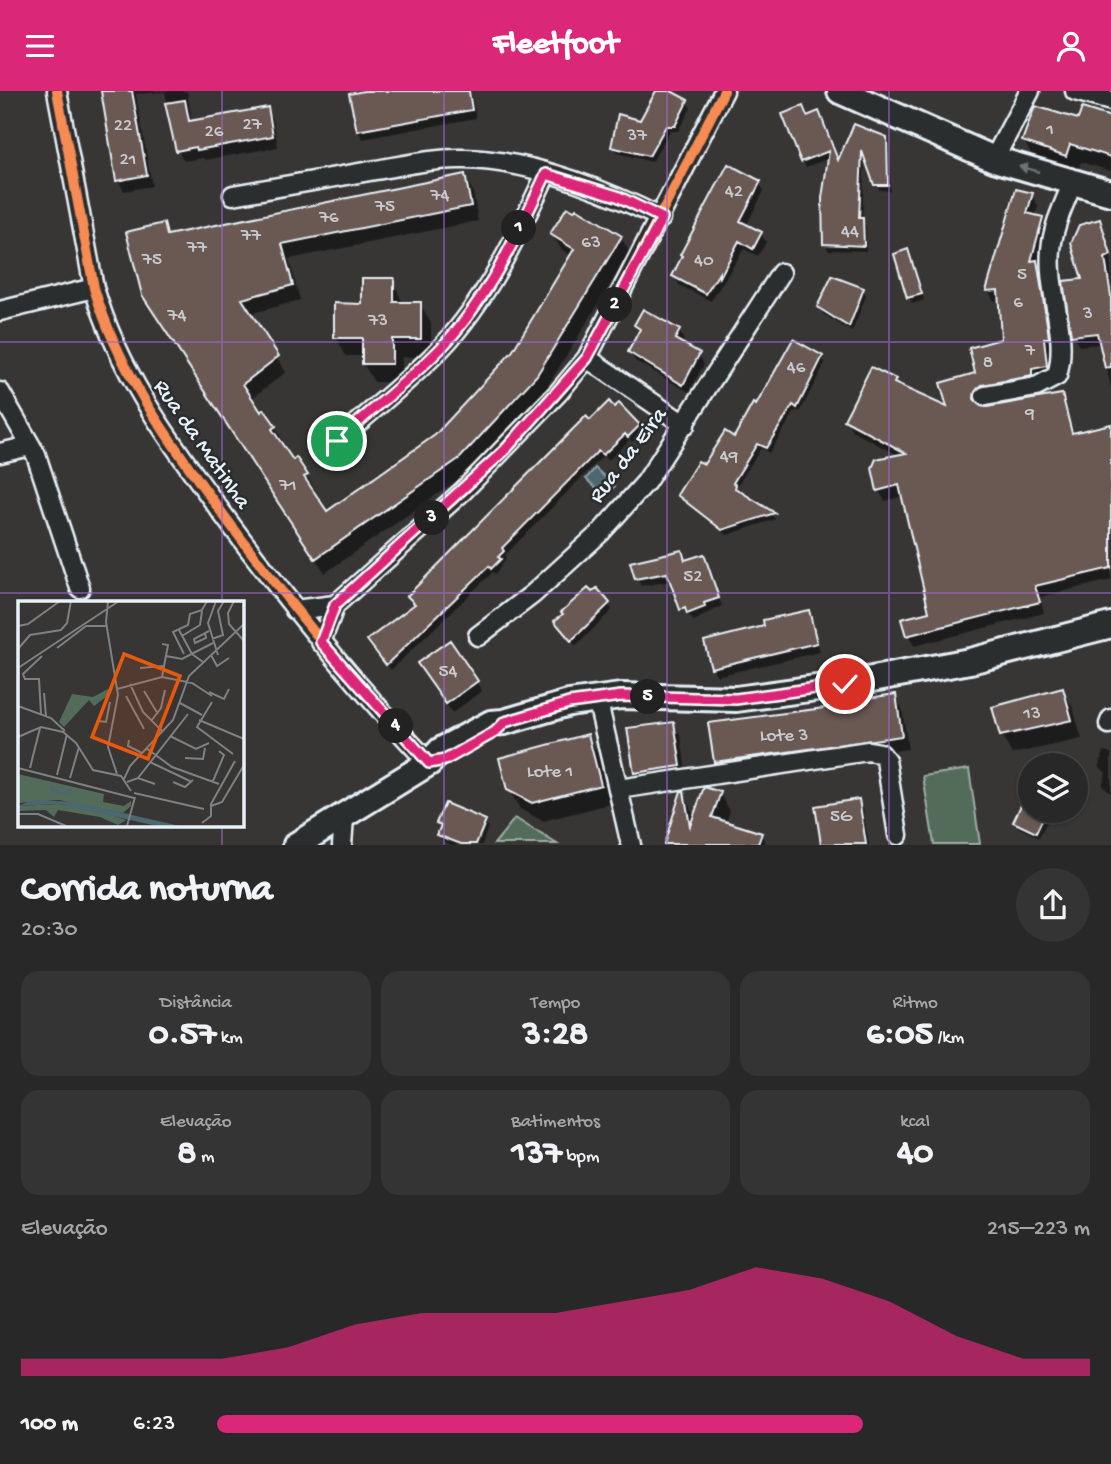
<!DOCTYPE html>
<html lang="pt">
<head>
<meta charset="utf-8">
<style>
  :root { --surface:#292828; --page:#353434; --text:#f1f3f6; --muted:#a5a6a8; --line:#454445; --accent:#db2777 }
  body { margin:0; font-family:"Gochi Hand",sans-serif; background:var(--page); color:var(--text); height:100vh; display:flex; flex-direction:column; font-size:26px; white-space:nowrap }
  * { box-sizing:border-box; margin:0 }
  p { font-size:23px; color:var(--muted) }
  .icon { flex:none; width:38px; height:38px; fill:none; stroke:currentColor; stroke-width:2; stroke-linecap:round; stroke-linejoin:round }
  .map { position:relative; height:754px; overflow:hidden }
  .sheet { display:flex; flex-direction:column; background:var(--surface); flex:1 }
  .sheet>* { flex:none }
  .controls { position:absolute; left:1018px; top:662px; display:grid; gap:14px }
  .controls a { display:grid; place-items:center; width:70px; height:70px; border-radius:50%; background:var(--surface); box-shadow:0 2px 5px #0004,0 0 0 2px var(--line); font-size:35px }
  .pin { position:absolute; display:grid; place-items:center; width:60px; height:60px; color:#fff; margin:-30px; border:4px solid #fff; border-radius:50%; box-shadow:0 2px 7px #0007 }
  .km { position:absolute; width:35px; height:35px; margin:-18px; border-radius:50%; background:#222; color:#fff; font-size:19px; line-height:35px; text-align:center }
  .round { display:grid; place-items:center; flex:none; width:74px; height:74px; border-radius:37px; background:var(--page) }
  .headline { display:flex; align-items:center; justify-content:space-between; height:119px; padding:0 21px }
  h1 { font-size:38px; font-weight:800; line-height:52px }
  .metrics { display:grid; grid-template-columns:repeat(3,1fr); gap:10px; height:119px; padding:7px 21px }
  .metrics div { display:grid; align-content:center; border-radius:18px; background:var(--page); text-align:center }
  .metrics b { font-size:35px; font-weight:800 }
  .metrics small { font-size:19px; font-weight:400 }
  .metrics p { font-size:19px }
  .chart { height:196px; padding:14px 21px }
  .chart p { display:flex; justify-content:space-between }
  .chart svg { width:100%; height:126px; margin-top:7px; fill:var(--accent); opacity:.7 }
  ul { padding:0 21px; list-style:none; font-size:23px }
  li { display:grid; grid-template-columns:112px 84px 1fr; align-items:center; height:52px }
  li i { height:18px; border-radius:9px; background:var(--accent) }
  header { display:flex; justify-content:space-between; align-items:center; height:91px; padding:0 21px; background:var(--accent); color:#fff; font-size:32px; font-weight:800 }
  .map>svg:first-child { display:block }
</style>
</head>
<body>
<header><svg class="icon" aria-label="menu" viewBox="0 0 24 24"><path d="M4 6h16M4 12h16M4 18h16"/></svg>Fleetfoot<svg class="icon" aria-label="person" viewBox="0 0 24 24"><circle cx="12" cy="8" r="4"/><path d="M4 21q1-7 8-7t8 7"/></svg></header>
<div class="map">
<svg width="1111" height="754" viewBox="0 0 1111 754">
  <rect width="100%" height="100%" fill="#373635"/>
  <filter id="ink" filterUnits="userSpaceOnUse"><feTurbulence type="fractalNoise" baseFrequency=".0143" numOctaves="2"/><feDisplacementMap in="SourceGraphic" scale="14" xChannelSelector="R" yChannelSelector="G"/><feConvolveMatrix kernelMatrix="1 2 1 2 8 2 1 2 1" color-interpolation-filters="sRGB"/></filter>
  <g filter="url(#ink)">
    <!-- green -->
    <path fill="#536c5a" stroke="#9eaea9" stroke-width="2" d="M969,678L980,753H934L923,685Z
      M515,727L557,753H494Z"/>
    <!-- water -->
    <path fill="#4b6770" stroke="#8a9ea6" stroke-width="2" d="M595,377L615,395L602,409L597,405V398L586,388Z"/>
    <!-- shadow -->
    <path fill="#0007" d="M103,0H187L192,31L267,18L273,29L278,56L205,69L203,67L184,70L177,59L165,1L136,3L152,95L124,100L118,89Z
      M379,0H471L476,27L363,48L358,40L351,4Z
      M658,0H667L687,11L691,17L678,40H670L652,71L617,62L613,55L641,31Z
      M806,23L839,72L886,47L889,54L890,100L879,99L865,63L862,129L866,135V160L828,159L825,152L830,67L806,76L802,70Z
      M1111,28V80L1081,71L1077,82L1034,68L1024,50L1079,31Z
      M464,85L473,100L478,130L289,168L300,209L250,223L286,281L251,308L275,336L283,351L280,353L307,385L315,399L312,401L326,422L436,345L513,262L571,165L561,158L552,143L577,119L621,147L630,162L545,299L469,381L325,482L153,220L163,134L170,146Z
      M759,91L764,100L746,135L761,143L766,151L758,165L744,158L711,210L679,194L674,185Z
      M1032,104L1038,115L1035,126L1042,128L1048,139L1038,174L1043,182L1054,257L1049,258L1052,286L980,312L979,317L1061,305L1074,343L1111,335V489L1040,506L1044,522L914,555L908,544L931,522L904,405L885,410L879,400L900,365L852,340L846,329L894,290L898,296L950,319L1003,250L1000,210H994L988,199Z
      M1099,130L1111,159V296L1101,253L1079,255L1073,244Z
      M908,161L924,209L912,213L896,164Z
      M393,189L403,213H420L431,232V266H402L401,291H374L363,272V265H346L336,246L363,215Z
      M845,190L863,198L866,205L852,241L823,223L819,216Z
      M636,234L679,240L684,249L681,254L699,264L704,273L689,301L635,270L630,261L640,241Z
      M822,266L825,272L800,321L796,319L769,362L761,357L736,397L776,428L727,444L679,404L735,348L757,316Z
      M590,332L639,335L643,341L632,351L630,348L608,370L603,365L505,464L506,468L495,483L493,481L391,579L373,556L415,515L409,505Z
      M681,461L686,470L703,465L722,515L694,530L682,518L672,490L641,495L637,487Z
      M608,513L612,519L576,555L560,537Z
      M808,521L820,561L717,585L712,576L766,536Z
      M425,582L477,591L482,600L452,622Z
      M1062,599L1073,617L1082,648L1012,663L1002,645L994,618Z
      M895,604L902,617L908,658L723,684L715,671L849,615Z
      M673,632L681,645L687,688L643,694L636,681Z
      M588,645L598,664L610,713L543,730L520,718L509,699Z
      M1104,660L1111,662V702L1102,695L1106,682L1099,675Z
      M683,701L695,727L720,702L730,720L726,732L761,743L767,754H666Z
      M858,709L863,718L869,754H823L817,716Z
      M1031,719H1047L1044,725L1047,730L1039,747L1018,736L1015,731Z
      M485,730L474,754H451L443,750L439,744L442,737L438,732Z
      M486,733L488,736L482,754H478Z"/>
    <!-- building -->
    <path fill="#6a5953" stroke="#e8f1f8" stroke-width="2" d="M101,0H132L147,84L116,90Z
      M364,0H469L472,19L357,40L349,3Z
      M656,0H671L688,9L675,35H666L649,65L611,56L618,23L640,29Z
      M185,9L189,30L268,16L273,45L197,59L196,56L176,60L165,12Z
      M803,15L807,25L819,20L838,69L854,33L887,46L888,94H874L862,60L859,127H863L864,155L823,153L822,107L829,60L801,71L782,23Z
      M1035,15L1078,28L1082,17L1111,26V66L1070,53L1066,65L1022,50Z
      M728,73L761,90L740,130L762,141L753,158L739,150L719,188V182L706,203L672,185L682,165L680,164Z
      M465,83L471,115L282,153L293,194L242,208L279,265L243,293L261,321L264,318L276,335L272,338L293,369L296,366L308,384L304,386L327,420L435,344L512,261L574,158L550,143L567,116L574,120L576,117L622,145L537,284L460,367L315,468L142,204L126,141L164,132L167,144Z
      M1016,98L1033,102L1027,122L1043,126L1031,170L1037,169L1048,239L1049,247H1044L1047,275L1032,278V285L982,294L975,301L974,308L981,315L987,316L1062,303L1072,342L1111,333V477L1035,495L1040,511L906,545L901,528L929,521L899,394L877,400L872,377L876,368L906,362L844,329L871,276L896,288L894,292L947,316L940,292L975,282L969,257L1001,248L998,199L986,200Z
      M1100,128L1111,164L1105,167L1111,205V276L1105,277L1097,242L1071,245L1063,190L1082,188L1071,152L1079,134Z
      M908,158L922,203L907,207L894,163Z
      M832,185L864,197L849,236L817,216Z
      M362,187H394V211H421V248H392V273H362V247H334V212L362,213Z
      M643,218L680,239L675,248L700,262L683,294L628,261L640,238L634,234Z
      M793,248L823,265L797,317L793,314L766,357L757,353L733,392L736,394L735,397L775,422L722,439L677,404L698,370L704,373L725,340L734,346L753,312L756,314Z
      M609,310L614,316L619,312L640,334L628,346L625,343L603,364L598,360L502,457L504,460L498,466L501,468L491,478L489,475L386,574L367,549L415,513L407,505L586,325L590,329Z
      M682,459L685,469L704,463L719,507L704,512L705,516L687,523L685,517L680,519L667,482L635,488L630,471Z
      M588,497L592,501L597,497L610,512L571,550L554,530L563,523L561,521Z
      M809,519L817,552L711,577L704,550L764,535L763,529Z
      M450,549L478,590L446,613L417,572Z
      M1063,597L1072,629L1000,645L992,616Z
      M896,603L902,645L714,671L708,632L847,614V610Z
      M674,631L681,675L634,682L627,637Z
      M588,643L601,694L532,712L507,699L499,667Z
      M1031,693V719L1045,723L1036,742L1013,731Z
      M704,696L721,701L712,726L762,742L758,753H664L681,700H684L690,735Z
      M859,708L866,753H821L815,715Z
      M445,712L486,729L476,753H461L437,744L441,734L436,732Z"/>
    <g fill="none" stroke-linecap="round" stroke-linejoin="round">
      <!-- street casing -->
      <g stroke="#e8f1f8" stroke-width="23">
        <path id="street" d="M57,0L94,197C120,284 169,349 222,422C286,509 354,593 429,672
          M1075,0L1111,10
          M994,68L1030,0
          M233,104C279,96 324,88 370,80C401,75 432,67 464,68C531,69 603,98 661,127
          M0,220L94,197
          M587,267L685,334
          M0,301L36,364L80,497
          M985,305L1036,296L1057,285C1069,244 1047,201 1051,159C1053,135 1064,113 1073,91
          M337,350C372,319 409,290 441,257C487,209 518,143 546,83
          M0,362L30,355
          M295,519L335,514
          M478,545L533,503L601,441L646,391L781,182
          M321,551L335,514L463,400L558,302L587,267L724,0
          M597,607L631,754
          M1109,633L1111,628
          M619,698L868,660L880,662L886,669L898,744
          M342,754L344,726"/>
      </g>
      <!-- secondary casing -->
      <g stroke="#e8f1f8" stroke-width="30">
        <path id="secondary" d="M840,0L994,68L1111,102
          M296,754L429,672L441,659L491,632L504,631L569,612L621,605L736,608L845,593L970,570L1111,534"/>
      </g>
      <!-- street -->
      <use href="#street" stroke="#2a2d2e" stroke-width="18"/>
      <!-- secondary -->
      <use href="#secondary" stroke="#2a2d2e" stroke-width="24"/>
      <!-- cycleway casing -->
      <g stroke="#2a2d2e" stroke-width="15">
        <path id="cycleway" d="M57,0L94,197C120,284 169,349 222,422C286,509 354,593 429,672
          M321,551L335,514L463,400L558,302L587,267L724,0"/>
      </g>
      <!-- cycleway -->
      <use href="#cycleway" stroke="#f68b52" stroke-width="10"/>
    </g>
    <!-- one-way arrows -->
    <defs><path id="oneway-solid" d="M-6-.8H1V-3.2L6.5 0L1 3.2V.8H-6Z" transform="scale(1.75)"/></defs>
    <use fill="#6c7275" href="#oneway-solid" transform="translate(1029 78) rotate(-164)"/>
  </g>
  <g fill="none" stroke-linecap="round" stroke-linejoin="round" filter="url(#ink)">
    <!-- route casing -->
    <g stroke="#fff" stroke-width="14">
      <path id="route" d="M337,350C371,319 409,290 441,257C487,209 518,143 546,83L617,105L662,127L587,267L505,359L335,514L321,551L429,672L445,669L495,641L505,631L569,612L621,605L736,608L845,593"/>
    </g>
    <!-- route -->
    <use href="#route" stroke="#db2777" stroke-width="9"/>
  </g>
  <!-- grid -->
  <path fill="none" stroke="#9c67d0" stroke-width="2" stroke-opacity="0.55" d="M222,0V512M444,0V754M667,0V754M889,0V754M0,251H1111M0,502H1111M222,734V754"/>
  <g text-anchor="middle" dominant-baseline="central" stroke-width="5" stroke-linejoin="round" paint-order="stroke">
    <!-- number labels -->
    <g font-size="19" fill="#c8cbcf">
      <text x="252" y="34">27</text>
      <text x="123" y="35">22</text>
      <text x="1050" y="39">1</text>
      <text x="214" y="41">26</text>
      <text x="637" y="45">37</text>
      <text x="128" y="69">21</text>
      <text x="734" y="101">42</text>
      <text x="440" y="105">74</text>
      <text x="385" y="116">75</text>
      <text x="329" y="127">76</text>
      <text x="850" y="141">44</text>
      <text x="251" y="145">77</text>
      <text x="591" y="152">63</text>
      <text x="197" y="157">77</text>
      <text x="152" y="169">75</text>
      <text x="704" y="170">40</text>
      <text x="1022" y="184">5</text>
      <text x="1018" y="212">6</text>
      <text x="1088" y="223">3</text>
      <text x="177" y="225">74</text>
      <text x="378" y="230">73</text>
      <text x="1030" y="260">7</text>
      <text x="988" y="272">8</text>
      <text x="796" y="277">46</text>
      <text x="1030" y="323">9</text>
      <text x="729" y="366">49</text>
      <text x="288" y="395">71</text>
      <text x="693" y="486">52</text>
      <text x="448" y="581">54</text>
      <text x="1032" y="623">13</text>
      <text x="784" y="645">Lote 3</text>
      <text x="550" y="681">Lote 1</text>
      <text x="841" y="726">5G</text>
    </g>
    <!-- street labels -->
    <g font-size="23" fill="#e8f1f8" stroke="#2a2d2e">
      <text transform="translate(201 354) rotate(55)">Rua da Matinha</text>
      <text transform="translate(629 365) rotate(-53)">Rua da Eira</text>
    </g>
  </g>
  <!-- overview -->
  <g transform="translate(18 510)">
    <rect width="226" height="226" fill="#373635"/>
    <path d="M90,88L93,92L76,105L71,99L46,126L41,121L54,93L75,96ZM0,173L86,193L85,201L106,205L113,200V205L105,212L41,199L0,202ZM40,203L83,211L108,219L100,224L82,216L40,209L36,216L28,209L0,210V205Z" fill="#536c5a"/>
    <path d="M15,199L57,201L162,225H139L40,203L0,205Z" fill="#4b6770"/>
    <path fill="none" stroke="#4b6770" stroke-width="3.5" d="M32,187L42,192L54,189"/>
    <path fill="none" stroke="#7e8183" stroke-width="2" d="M90,0L88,21L100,94L90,146L99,173M198,0L190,22L200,54M216,0L210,12L211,23L226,40M0,25L10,23L42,0M161,29L174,53L185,61M187,32L188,37L177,42L176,38L191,30M164,35L182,24L184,10M194,38L205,34L200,10L206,0M144,43L150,44L144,76M39,47L68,25H89M0,48L12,34L43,29L49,22L53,0M166,53L155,31L170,24L172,13L184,9L189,0M193,54L199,65L211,57M148,55L164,58L195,42M0,67L101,0M122,67L145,65M112,83L125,111L144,130M99,88L144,76L174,82L194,95M126,90L140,113M191,91L206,98L211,88M26,92L28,115M108,95L126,128M194,101L179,126L215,153M162,102L184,114M0,105L33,117L47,130M23,113L21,78H7L5,73L24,55M181,119L226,138M81,120L88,121L92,101M133,120L143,107L147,89M152,135L178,148L191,142M0,136L23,126L45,131L58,142L75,169L103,175L113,190M111,139L110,145L124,152M128,147L154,166L201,183M167,157L185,158L187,147M132,161L174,181M0,167L116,197M12,167L22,127M39,174L49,133M52,177L61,146M120,177L170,113M106,178L112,165L155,119L171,75L226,23M195,180L206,154L201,150M109,181L120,177L137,183M155,181L167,186L175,179M116,192L186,208M193,205L204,201L226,164M0,213H20L48,225M184,222L193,215V203L217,160M109,225L117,196"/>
    <path fill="#e8590c" fill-opacity="0.15" stroke="#e8590c" stroke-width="3.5" d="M106,53L162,75L130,158L74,136Z"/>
    <rect width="226" height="226" fill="none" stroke="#e8f1f8" stroke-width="3.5"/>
  </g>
</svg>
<div class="controls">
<a><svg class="icon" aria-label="layers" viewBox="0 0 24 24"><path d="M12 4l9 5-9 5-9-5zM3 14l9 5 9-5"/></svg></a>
</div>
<div class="pin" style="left:337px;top:350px;background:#1e9e55"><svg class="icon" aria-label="arrive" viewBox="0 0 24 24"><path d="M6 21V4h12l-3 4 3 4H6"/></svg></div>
<div class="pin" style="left:845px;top:593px;background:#d93025"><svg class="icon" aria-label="check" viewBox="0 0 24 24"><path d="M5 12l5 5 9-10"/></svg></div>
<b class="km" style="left:519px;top:137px">1</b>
<b class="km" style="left:615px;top:214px">2</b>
<b class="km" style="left:432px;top:427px">3</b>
<b class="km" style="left:396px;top:635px">4</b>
<b class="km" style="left:648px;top:606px">5</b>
</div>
<section class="sheet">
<div class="headline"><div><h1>Corrida noturna</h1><p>20:30</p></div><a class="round"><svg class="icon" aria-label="share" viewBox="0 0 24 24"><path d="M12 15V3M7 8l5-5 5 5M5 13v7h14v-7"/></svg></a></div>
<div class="metrics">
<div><p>Distância</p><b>0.57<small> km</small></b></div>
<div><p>Tempo</p><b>3:28</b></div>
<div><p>Ritmo</p><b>6:05<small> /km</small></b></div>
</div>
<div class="metrics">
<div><p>Elevação</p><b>8<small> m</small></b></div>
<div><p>Batimentos</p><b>137<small> bpm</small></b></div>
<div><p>kcal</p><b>40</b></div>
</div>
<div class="chart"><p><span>Elevação</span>215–223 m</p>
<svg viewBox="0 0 160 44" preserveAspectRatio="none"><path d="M0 44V38L10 38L20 38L30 38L40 34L50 26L60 22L70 22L80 22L90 18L100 14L110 6L120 10L130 18L140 30L150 38L160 38V44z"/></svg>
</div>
<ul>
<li><b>100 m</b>6:23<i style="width:74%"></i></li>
</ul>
</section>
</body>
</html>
